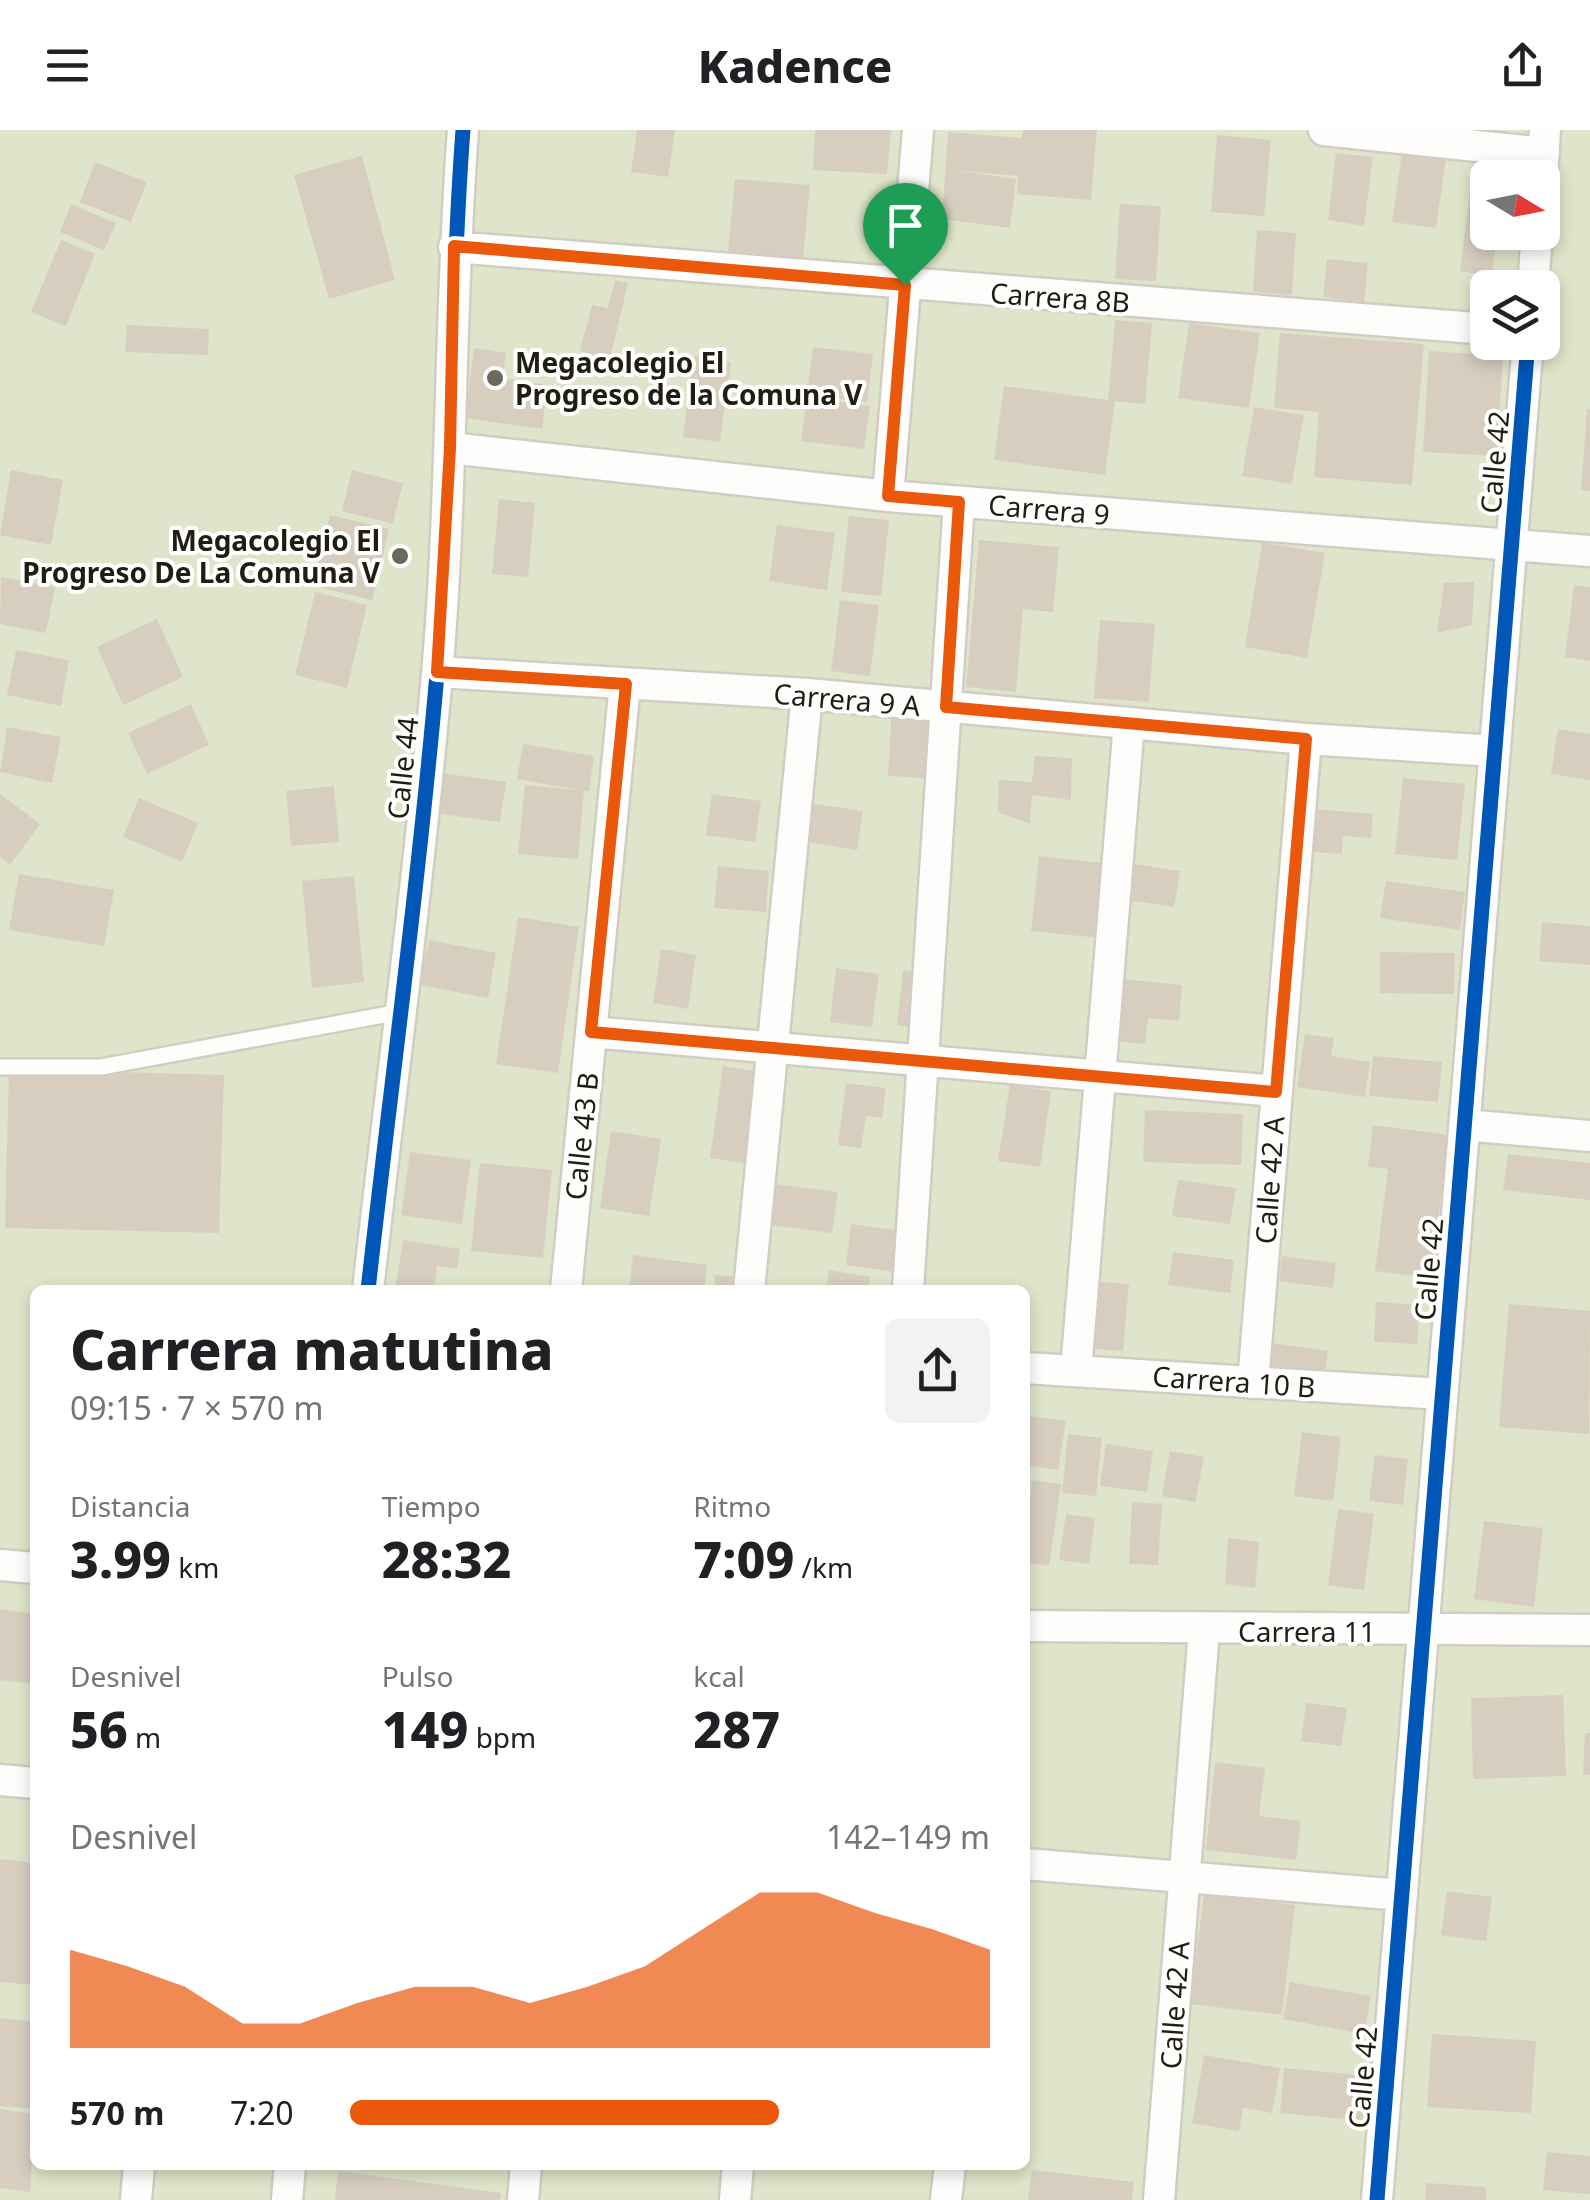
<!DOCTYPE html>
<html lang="es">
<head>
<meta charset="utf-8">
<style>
  :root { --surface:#fff; --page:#f2f2f2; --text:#202124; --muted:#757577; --accent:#ea580c }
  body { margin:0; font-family:"Noto Sans",sans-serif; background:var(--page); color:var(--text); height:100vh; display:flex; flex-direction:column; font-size:38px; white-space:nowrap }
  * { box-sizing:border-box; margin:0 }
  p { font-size:32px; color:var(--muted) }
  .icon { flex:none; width:55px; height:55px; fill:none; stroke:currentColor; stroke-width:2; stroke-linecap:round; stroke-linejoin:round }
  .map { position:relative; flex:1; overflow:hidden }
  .panel { position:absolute; left:30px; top:1155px; width:1000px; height:885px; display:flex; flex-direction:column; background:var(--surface); border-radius:15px; box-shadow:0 5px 15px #0003 }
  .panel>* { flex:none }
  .needle { width:65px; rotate:100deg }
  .tools { position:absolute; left:1470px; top:30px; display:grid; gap:20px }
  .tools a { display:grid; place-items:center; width:90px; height:90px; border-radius:15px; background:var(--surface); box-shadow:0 5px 15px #0003; font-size:50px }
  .pin { position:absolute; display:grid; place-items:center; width:85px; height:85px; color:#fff; margin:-102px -42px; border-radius:50% 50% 50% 0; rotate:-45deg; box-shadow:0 0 10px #0007 }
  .pin .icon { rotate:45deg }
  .round { display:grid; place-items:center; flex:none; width:105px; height:105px; border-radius:15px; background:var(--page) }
  .overview { display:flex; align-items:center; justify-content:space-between; height:170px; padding:0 40px }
  h1 { font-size:55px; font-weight:800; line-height:75px }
  .figures { display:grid; grid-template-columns:repeat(3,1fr); gap:15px; height:170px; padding:10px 40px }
  .figures div { display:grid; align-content:center }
  .figures b { font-size:50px; font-weight:800 }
  .figures small { font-size:28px; font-weight:400 }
  .figures p { font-size:28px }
  .chart { height:280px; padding:20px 40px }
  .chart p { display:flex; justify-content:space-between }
  .chart svg { width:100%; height:180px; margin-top:10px; fill:var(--accent); opacity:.7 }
  ul { padding:0 40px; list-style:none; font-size:32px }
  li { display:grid; grid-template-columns:160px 120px 1fr; align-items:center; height:75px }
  li i { height:25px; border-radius:12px; background:var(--accent) }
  header { display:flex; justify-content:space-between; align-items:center; height:130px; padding:0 40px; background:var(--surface); font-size:45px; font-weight:800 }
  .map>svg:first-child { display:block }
</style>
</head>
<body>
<header><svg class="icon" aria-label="menu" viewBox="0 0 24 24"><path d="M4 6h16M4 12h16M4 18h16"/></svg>Kadence<svg class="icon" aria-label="share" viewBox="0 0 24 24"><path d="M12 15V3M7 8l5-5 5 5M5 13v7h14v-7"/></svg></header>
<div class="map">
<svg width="1590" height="2070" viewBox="0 0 1590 2070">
  <rect width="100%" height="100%" fill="#f7f2e7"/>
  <!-- green -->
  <path fill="#dfe5ca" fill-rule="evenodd" d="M0,0H1590V2070H0ZM1488,48H1542V102H1488ZM1488,158H1542V212H1488ZM35,1160H1025V2035H35Z"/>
  <!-- building -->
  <path fill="#d7cec0" d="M637,0H675L668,47L631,42Z
    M815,0H891L887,44L813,40Z
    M1023,0H1097L1091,70L1017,64L1018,46L952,40L1016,49L1010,98L942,89L948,2L1022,8Z
    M1217,5L1271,10L1264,86L1211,82Z
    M1402,22L1446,28L1436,98L1392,92Z
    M1336,23L1373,27L1364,96L1328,90Z
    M362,26L395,150L329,169L294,45Z
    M95,32L147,52L131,92L80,72Z
    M735,49L810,55L803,129L728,122Z
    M1470,62L1488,64V102H1497L1492,146L1460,141Z
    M71,74L116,93L104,120L60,102Z
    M1120,74L1161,76L1156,151L1115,149Z
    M1257,100L1296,103L1292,165L1253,162Z
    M61,110L95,124L66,196L31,182Z
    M1327,129L1368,133L1364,172L1323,167Z
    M615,150L628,153L610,229L580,221L592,175L608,178Z
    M1115,190L1152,193L1145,274L1115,271L1105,345L994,330L1004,256L1108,270Z
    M1189,193L1260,203L1249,278L1178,268Z
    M127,195L209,199L208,225L125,222Z
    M1280,203L1424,214L1412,355L1314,347L1319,282L1274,278Z
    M813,217L873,224L867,272L807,265Z
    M474,218L506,223L502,248L548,255L542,299L465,288Z
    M1429,221L1503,226L1497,326L1423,322Z
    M694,226L731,232L720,312L683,307Z
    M807,267L870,276L864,319L801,311Z
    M1254,277L1304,285L1292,354L1242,346Z
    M1587,279H1590V361L1581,360Z
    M11,340L63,350L51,415L0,405Z
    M352,340L403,353L393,394L342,381Z
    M499,369L535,373L528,447L492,444Z
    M330,385L389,399L372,470L313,456Z
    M849,386L889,390L881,466L841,462Z
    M777,395L835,403L827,460L769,451Z
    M979,410L1059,417L1053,482L1023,479L1016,562L966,557Z
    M1262,412L1325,423L1307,528L1245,517Z
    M1,447L55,457L46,503L0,494Z
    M1474,452L1472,495L1437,503L1444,453Z
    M1574,455L1590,457V531L1565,527Z
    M315,462L367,475L347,558L295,545Z
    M840,470L879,475L870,546L831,541Z
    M157,489L183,547L123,575L97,517Z
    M1100,490L1155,494L1149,572L1094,568Z
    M16,520L69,530L61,576L7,565Z
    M191,574L209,615L147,644L128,603Z
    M892,576L929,578L925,648L888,646Z
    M7,597L61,607L52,653L0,642Z
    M1558,599L1590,604V650L1551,644Z
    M523,614L594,626L589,661H584L578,729L518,724L525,655L579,660L517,649Z
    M1035,626L1072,628L1071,670L1032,665L1030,694L998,682L999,650L1032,652Z
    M441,643L506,652L500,692L435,683Z
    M1403,648L1465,654L1457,730L1395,724Z
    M334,656L339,712L291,716L286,661Z
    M0,664L40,694L10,735L0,727Z
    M712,664L761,671L755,712L706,705Z
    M139,668L198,693L182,732L123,707Z
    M802,672L863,681L857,720L795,710Z
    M1315,679L1373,684L1371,708L1343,706L1342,724L1312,722Z
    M1039,726L1108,734L1100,808L1031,801Z
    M1127,733L1180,741L1174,777L1122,769Z
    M718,736L769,741L766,782L714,778Z
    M19,744L114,760L104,816L9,800Z
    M354,746L364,852L312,858L302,751Z
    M1386,751L1465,762L1460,800L1380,788Z
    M518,787L579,797L558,943L496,934Z
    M1542,792L1590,796V835L1539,831Z
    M429,810L496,823L488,868L420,855Z
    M661,819L696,825L688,879L653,873Z
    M1380,822L1455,823L1454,864L1380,863Z
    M836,838L879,844L872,897L830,892Z
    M903,840L929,844L923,898L897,895Z
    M1112,848L1182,855L1179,891L1148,888L1145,914L1105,910Z
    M1305,904L1334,908L1331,926L1370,932L1365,967L1297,957Z
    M1373,926L1442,932L1438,972L1369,966Z
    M723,936L762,942L749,1034L710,1028Z
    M9,939L224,945L219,1103L5,1098Z
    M846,953L886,958L882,988L866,986L861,1018L838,1015Z
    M1010,955L1051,961L1040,1037L998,1031Z
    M1145,980L1243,984L1241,1035L1143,1032Z
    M1373,995L1449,1005L1430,1148L1375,1141L1388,1039L1368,1037Z
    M611,1001L661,1009L649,1086L600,1078Z
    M410,1022L471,1030L462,1094L401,1085Z
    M1508,1024L1590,1033V1070L1503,1060Z
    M480,1033L552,1040L543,1128L471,1121Z
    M1178,1050L1236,1058L1230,1094L1172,1086Z
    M768,1053L838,1062L832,1103L762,1094Z
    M851,1094L908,1102L903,1143L846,1135Z
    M403,1110L460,1119L457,1139L437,1136L434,1160H395Z
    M1173,1122L1234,1130L1230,1163L1168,1155Z
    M633,1125L707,1135L704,1160H629Z
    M1282,1126L1336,1133L1333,1158L1279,1151Z
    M829,1140L870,1147L868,1160H826Z
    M715,1145L741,1147L740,1160H715Z
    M1090,1151L1129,1154L1123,1221L1084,1218Z
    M1376,1172L1420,1175L1417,1214L1374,1212Z
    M1509,1174L1590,1181L1589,1304L1499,1297Z
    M1272,1213L1328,1221L1325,1244L1268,1235Z
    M1030,1286L1066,1291L1058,1340L1025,1335Z
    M1302,1302L1341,1307L1333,1371L1294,1366Z
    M1068,1304L1102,1308L1096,1366L1062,1363Z
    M1106,1314L1153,1321L1147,1362L1100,1356Z
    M1170,1321L1204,1327L1195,1372L1162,1366Z
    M1375,1325L1408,1329L1403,1375L1369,1371Z
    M1032,1350L1061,1354L1049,1436L1025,1432Z
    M1132,1372L1162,1374L1158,1435L1129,1434Z
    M1338,1379L1374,1384L1364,1460L1328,1455Z
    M1066,1384L1095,1388L1089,1434L1059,1430Z
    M1484,1391L1543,1398L1534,1477L1474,1469Z
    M1228,1408L1259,1412L1255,1458L1225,1454Z
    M0,1479L35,1484V1554L0,1550Z
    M1563,1565L1566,1646L1473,1649L1471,1568Z
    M1306,1573L1347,1578L1341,1616L1301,1611Z
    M1585,1603H1590V1645H1583Z
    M1215,1632L1265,1638L1259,1686L1301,1691L1296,1730L1206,1720Z
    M0,1729L35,1733V1855L0,1852Z
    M1447,1761L1492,1767L1486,1811L1441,1805Z
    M1204,1764L1295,1775L1282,1885L1190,1874Z
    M1290,1852L1371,1866L1364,1904L1283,1889Z
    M0,1888L35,1892V1979L0,1976Z
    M1432,1904L1536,1911L1531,1983L1427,1977Z
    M1204,1925L1280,1938L1272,1983L1243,1978L1239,2001L1192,1993Z
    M1284,1938L1381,1947L1377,1992L1280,1983Z
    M0,1979L35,1984L30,2062L0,2058Z
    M1547,2022L1590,2026V2064L1543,2060Z
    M1032,2040L1134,2052L1132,2070H1028Z
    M338,2041L501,2063L500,2070H335Z
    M1426,2053L1486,2057V2070H1425Z"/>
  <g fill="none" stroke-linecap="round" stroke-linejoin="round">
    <!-- service casing -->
    <g stroke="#d2cdc3" stroke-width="20">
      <path id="service" d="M0,937H101L400,882"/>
    </g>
    <!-- minor casing -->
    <g stroke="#d2cdc3" stroke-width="35">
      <path id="minor" d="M1324,0L1544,23
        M1542,48L1545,0
        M454,117L1488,199
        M1533,158L1537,102
        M450,318L888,366L1590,421
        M888,366L918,0
        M437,542L807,564L1306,609L1495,621
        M591,902L1276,961
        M1464,995L1590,1006
        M368,1160C391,955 419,749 437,544C453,363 449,181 463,0
        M566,1160L625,554
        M749,1160L807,564
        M908,1160L959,372
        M1025,1238L1442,1264
        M1076,1241L1129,593
        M1253,1253L1306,609
        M0,1435L35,1438
        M1025,1496L1590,1500
        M0,1650L35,1653
        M1025,1734L1402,1765
        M136,2070L139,2035
        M287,2070L290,2035
        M523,2070L526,2035
        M735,2070L738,2035
        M946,2070L950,2035
        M1159,2070L1204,1500
        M1377,2070L1528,212"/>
    </g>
    <!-- service -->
    <use href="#service" stroke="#fefdfb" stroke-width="15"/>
    <!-- minor -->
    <use href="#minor" stroke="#fefdfb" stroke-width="30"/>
    <!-- cycleway casing -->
    <g stroke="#fff" stroke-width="21">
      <path id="cycleway" d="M368,1160C391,955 419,749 437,544C453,363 449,181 463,0
        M1377,2070L1528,212"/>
    </g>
    <!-- cycleway -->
    <use href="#cycleway" stroke="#0057b8" stroke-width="15"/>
  </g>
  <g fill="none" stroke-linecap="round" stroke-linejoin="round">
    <!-- route casing -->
    <g stroke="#fff" stroke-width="20">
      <path id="route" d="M454,116L905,155L888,366L959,372L946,577L1306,609L1276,962L591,902L626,554L437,542L450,318Z"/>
    </g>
    <!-- route -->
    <use href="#route" stroke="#ea580c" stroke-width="12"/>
  </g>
  <!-- markers -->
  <g fill="#6d685c" stroke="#fff" stroke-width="4">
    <circle cx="495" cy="248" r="10"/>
    <circle cx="400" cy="426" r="10"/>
  </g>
  <g text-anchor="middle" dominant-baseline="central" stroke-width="8" stroke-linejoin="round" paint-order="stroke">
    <!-- street labels -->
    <g font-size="28" fill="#221d11" stroke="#fff">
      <text transform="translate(1060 167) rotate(4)">Carrera 8B</text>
      <text transform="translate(1494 332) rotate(-85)">Calle 42</text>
      <text transform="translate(1049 379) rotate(5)">Carrera 9</text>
      <text transform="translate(847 569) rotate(5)">Carrera 9 A</text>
      <text transform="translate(402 638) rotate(-84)">Calle 44</text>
      <text transform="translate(581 1006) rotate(-84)">Calle 43 B</text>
      <text transform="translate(1269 1050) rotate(-86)">Calle 42 A</text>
      <text transform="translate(1428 1139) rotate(-85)">Calle 42</text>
      <text transform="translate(1234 1251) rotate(4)">Carrera 10 B</text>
      <text x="1307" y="1501">Carrera 11</text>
      <text transform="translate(1174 1875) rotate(-86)">Calle 42 A</text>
      <text transform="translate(1362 1947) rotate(-85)">Calle 42</text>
    </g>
    <!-- poi labels -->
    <g font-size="28" font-weight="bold" fill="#221d11" stroke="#fff" text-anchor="start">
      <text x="515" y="232">Megacolegio El<tspan x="515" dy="32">Progreso de la Comuna V</tspan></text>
      <text x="380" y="410" text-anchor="end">Megacolegio El<tspan x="380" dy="32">Progreso De La Comuna V</tspan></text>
    </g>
  </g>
</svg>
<div class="tools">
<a><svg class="needle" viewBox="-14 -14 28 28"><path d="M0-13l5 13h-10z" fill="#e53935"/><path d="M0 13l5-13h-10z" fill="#757577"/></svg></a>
<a><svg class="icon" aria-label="layers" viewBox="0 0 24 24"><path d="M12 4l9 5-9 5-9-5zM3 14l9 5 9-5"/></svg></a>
</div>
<div class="pin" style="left:905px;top:155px;background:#1e9e55"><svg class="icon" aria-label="arrive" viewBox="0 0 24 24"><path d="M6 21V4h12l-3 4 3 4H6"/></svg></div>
<section class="panel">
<div class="overview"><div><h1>Carrera matutina</h1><p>09:15 · 7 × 570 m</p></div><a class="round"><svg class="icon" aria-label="share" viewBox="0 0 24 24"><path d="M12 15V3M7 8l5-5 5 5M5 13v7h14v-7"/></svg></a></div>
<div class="figures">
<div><p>Distancia</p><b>3.99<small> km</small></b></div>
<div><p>Tiempo</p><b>28:32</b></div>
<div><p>Ritmo</p><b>7:09<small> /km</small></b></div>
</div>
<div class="figures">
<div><p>Desnivel</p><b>56<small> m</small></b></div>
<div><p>Pulso</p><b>149<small> bpm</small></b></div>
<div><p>kcal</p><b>287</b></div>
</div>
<div class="chart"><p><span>Desnivel</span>142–149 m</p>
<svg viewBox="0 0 160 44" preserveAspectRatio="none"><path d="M0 44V20L10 24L20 29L30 38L40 38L50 33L60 29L70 29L80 33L90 29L100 24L110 15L120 6L130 6L140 11L150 15L160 20V44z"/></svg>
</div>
<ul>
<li><b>570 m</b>7:20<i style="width:67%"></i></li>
</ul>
</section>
</div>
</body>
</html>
